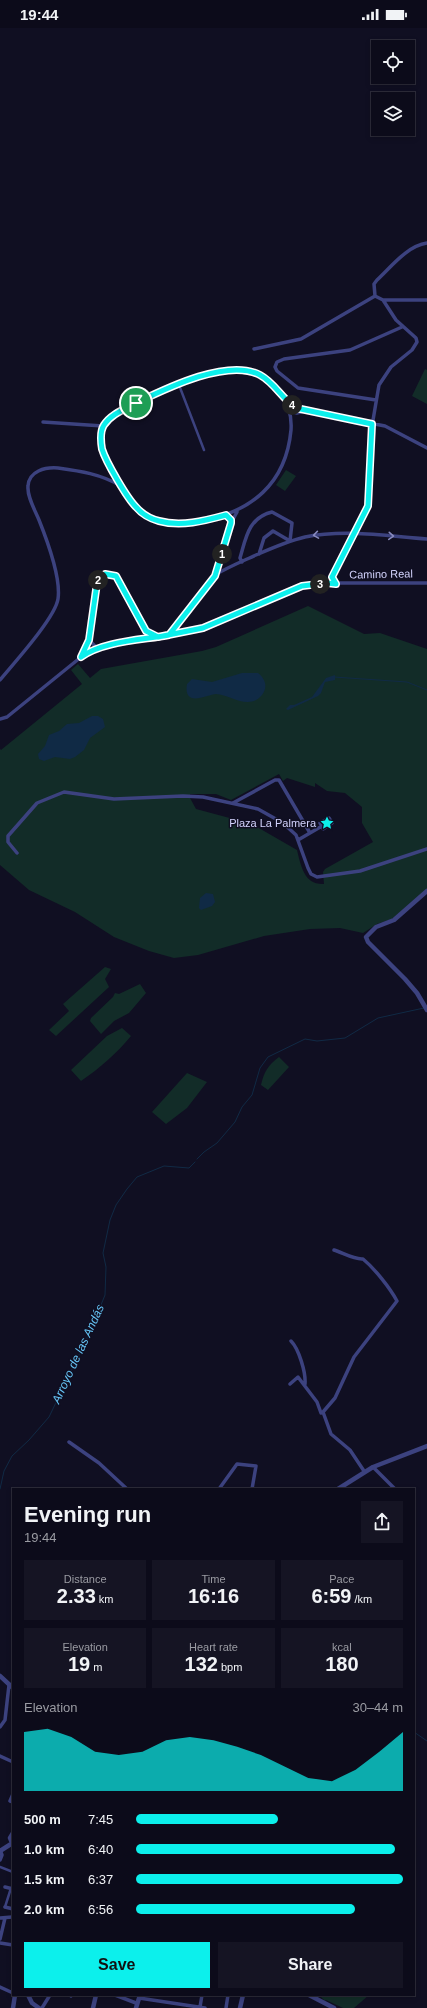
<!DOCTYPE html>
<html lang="en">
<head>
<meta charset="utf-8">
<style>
  :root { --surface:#0c0b1a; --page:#151423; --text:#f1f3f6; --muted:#9a9ba2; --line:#2c2b39; --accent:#0cf0ec }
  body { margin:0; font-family:Helvetica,sans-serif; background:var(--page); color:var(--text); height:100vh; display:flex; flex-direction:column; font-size:15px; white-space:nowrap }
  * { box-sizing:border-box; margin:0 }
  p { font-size:13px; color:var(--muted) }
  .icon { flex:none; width:22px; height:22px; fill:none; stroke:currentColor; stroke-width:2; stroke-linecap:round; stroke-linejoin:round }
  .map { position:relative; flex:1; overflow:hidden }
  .side { position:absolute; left:12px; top:1460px; width:403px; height:508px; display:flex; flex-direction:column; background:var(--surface); border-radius:0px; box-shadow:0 2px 6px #0003,0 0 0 1px var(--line) }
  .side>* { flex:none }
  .controls { position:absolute; left:371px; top:12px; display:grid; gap:8px }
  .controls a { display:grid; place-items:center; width:44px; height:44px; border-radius:0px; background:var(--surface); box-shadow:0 2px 6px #0003,0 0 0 1px var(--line); font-size:20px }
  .pin { position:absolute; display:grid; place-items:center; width:34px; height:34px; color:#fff; margin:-17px; border:2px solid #fff; border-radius:50%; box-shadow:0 1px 4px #0007 }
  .km { position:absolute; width:20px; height:20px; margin:-10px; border-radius:50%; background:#222; color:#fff; font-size:11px; line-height:20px; text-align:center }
  .round { display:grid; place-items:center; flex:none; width:42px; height:42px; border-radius:0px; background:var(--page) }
  .overview { display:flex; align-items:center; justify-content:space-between; height:68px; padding:0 12px }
  h1 { font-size:22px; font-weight:600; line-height:30px }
  .figures { display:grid; grid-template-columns:repeat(3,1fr); gap:6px; height:68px; padding:4px 12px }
  .figures div { display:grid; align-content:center; border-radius:0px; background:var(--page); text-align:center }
  .figures b { font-size:20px; font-weight:600 }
  .figures small { font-size:11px; font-weight:400 }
  .figures p { font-size:11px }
  .chart { height:112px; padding:8px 12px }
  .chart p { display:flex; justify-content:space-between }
  .chart svg { width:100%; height:72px; margin-top:4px; fill:var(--accent); opacity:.7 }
  .primary-button { display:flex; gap:8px; margin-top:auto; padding:8px 12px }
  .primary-button a { flex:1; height:46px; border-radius:0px; background:var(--accent); color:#111; font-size:16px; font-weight:600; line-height:46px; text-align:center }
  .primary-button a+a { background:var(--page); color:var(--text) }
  ul { padding:0 12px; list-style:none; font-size:13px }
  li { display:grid; grid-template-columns:64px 48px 1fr; align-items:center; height:30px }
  li i { height:10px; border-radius:5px; background:var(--accent) }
  .status { display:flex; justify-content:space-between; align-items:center; height:28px; padding:0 20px; background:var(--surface); direction:ltr }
  .status svg { height:11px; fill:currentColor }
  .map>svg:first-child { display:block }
</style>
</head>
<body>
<div class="status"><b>19:44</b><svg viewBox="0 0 49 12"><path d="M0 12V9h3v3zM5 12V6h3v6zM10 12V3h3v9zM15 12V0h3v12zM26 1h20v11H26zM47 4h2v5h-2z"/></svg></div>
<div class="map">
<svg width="427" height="1980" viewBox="0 0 427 1980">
  <rect width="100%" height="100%" fill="#100f22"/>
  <!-- green -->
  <path fill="#122c28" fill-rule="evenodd" d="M425,341L427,342V376L412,368Z
    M286,442L296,448L285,463L276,457Z
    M308,578L364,606L380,605L427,621V861L392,891L377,896L363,905L340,900L310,901L264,908L198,927L174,930L149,923L114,909L75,884L29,862L0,837V721L1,722L82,656L71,642L78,636L90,650L101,641L202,623L216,619ZM279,746L283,753L287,750L315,759V755L327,763L345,765L362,779V795L373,814L325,841L323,844L324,856C304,857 301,838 297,822L252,796L196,781L190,770V766H216L231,772Z
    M105,939L111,941L105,951L109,959L56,1008L49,1002L69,983L63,976Z
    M140,956L146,965L129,985L114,993L101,1006L90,993L91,990L113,969L115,965L119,966Z
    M122,1000L131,1008C117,1025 100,1040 81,1053L71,1042L107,1008Z
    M279,1029L289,1039L268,1062L261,1057C264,1044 268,1037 279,1029Z
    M187,1045L207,1054L187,1080L166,1096L152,1084Z
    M319,1967H369L354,1980H343L326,1972L325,1973Z"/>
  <!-- water -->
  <path fill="#102a45" d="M242,645H258C262,648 264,651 265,655C266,659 265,663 262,667C249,683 231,667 216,666C208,666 183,681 187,656L192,651L212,654Z
    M335,647V652L325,654L321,665L318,668L288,682L286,681L290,677H294L312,669L326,650Z
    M92,688H98L103,691L105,699L90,710L84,722L75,729L70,731L55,729L44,733L39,731L38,726L45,718L49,707L59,703L67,696L79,695Z
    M206,865L213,866L215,874L212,878L201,882L199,880L200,870Z"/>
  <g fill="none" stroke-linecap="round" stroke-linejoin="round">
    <!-- stream -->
    <path stroke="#102a45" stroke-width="1" d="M334,649L407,654L427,662
      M197,1131L204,1124L217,1115L235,1094L242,1079L252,1067L260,1040L268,1029L305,1011L317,1013L345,1010L378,990L424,980
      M0,1461L4,1443L12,1428L29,1412L49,1389L90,1304L105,1267L106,1239L103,1225L110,1192L116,1177L127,1161L137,1149L164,1138L189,1140L195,1134
      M414,1704L427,1713"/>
    <!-- pedestrian -->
    <path stroke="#3c427f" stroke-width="2.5" d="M179,357L204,422
      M0,1839L13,1844
      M5,1879L11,1860"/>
    <!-- minor -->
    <path stroke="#3c427f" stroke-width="3.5" d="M375,268L374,256L377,252C392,238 407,218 427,215
      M383,272H427
      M254,321L301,311L375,268L383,272L396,292L416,310L417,314L412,322L391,339L379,357L371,404L368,478L327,555
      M376,372L298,360L277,343L275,339L277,334L284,331L350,322L402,299
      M287,374L296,379L308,383L385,398L427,420
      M290,383L297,385L304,383
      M43,394L103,398C108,393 112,387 119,383C141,371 214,339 238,341C253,342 266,350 277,361C288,374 292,386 291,402C286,456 251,484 201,493C180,497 158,497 140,483C129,475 122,458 115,446C106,429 99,417 103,398
      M242,534L240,530C246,510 248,490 272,484L292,495L290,513L273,503L264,510L259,526
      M215,547C228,539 243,533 256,527C272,520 288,513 305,509C345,501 386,508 427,511
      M169,607L215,547L231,495L237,484
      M89,612L97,620
      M82,628L89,612L97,555L99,550L105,546L116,548L146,603L158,609
      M0,652C14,635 55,590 58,571C61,551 47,512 39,492C35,482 27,469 28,458C29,443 45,439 58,440C80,443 101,446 121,458
      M0,691L7,689L86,625L97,620L203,600L307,557L327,555H427
      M233,775L275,752H279L310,805L298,812
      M329,790L332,795L323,801L320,795Z
      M310,805L322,798
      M17,825L8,814V808L37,775L64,764L114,771L183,768L203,769L258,781L283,795L296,807L308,840L311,846L317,849L360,843L427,821
      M334,1222C343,1225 355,1232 363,1231C375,1241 390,1260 397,1273L354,1329L335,1370L323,1384L331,1406L350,1422L364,1443
      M291,1313C299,1321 306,1345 305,1356
      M290,1356L298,1349L317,1374L321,1385L323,1384
      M69,1414L99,1435L127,1461
      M373,1439L395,1461
      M219,1461L237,1436L256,1438L252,1461
      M0,1699L5,1692L9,1657
      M0,1728L13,1734
      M13,1766L10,1773L13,1774
      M0,1832L2,1827L0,1822
      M5,1859L13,1861
      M5,1879L13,1881
      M0,1890L12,1889
      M0,1911L5,1890
      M0,1915L13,1917
      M0,1959L13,1965
      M70,1967L71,1968
      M115,1967L136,1975
      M139,1970L205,1980
      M200,1979L202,1967
      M42,1980L50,1967
      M226,1980L228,1967"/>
    <!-- tertiary -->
    <path stroke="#3c427f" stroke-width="4.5" d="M427,863L394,892L376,899L366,909L368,914L405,951L417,965L427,982
      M338,1461L373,1439L427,1418
      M0,1648L13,1660
      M12,1815L10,1810L13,1805
      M0,1823L11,1816
      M28,1967L32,1975L39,1980
      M309,1967L334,1980
      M13,1980L15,1967
      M93,1980L96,1967
      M136,1980L140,1967
      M240,1980L243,1967"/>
  </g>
  <!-- one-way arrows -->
  <defs><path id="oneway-chevron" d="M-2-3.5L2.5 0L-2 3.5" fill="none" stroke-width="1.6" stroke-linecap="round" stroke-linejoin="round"/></defs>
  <g stroke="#888abe">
    <use href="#oneway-chevron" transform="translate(316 507) rotate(171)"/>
    <use href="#oneway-chevron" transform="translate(391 508) rotate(4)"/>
  </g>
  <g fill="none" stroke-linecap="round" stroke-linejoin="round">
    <!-- route casing -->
    <g stroke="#fff" stroke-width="8">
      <path id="route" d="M136,375C125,381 111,386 104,397C100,403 101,415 102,421C106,434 127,470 136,479C142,486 151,491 159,493C181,499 204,493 226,487L231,492V495L215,548L169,607C143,612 103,613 81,629L89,612L97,555L99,550L105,546L116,548L146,603L158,609L203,600L302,558L327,555L336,556L332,549L368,478L372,396L296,380C282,371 275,355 260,347C228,330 167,360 136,375"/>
    </g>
    <!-- route -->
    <use href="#route" stroke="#0cf0ec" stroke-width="5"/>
  </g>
  <!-- icons -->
  <defs>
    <g id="sight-bare" transform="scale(1.08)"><path d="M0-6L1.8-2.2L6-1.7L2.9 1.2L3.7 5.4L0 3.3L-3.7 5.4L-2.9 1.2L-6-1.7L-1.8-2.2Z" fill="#0cf0ec" stroke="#100f22" stroke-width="2.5" paint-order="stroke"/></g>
  </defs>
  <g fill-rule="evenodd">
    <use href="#sight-bare" x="327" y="795"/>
  </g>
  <g text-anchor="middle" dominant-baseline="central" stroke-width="3" stroke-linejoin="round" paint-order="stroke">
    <!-- street labels -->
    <g font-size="11" fill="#d3d3fd" stroke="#100f22">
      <text transform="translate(381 546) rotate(-1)">Camino Real</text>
    </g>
    <!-- poi labels -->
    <g font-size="11" fill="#d3d3fd" stroke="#100f22" text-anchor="end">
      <text x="316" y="795">Plaza La Palmera</text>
    </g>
    <!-- water labels -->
    <g font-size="12" font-style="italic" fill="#66c5f7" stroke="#100f22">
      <text transform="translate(78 1326) rotate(-65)">Arroyo de las Andás</text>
    </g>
  </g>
</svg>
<div class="controls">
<a><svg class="icon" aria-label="locate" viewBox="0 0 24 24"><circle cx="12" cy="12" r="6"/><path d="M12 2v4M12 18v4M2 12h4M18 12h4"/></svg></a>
<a><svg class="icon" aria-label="layers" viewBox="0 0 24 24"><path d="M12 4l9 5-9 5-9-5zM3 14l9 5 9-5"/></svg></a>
</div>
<div class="pin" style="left:136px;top:375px;background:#1e9e55"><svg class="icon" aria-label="arrive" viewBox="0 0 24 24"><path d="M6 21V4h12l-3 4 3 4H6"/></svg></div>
<b class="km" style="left:222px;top:526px">1</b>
<b class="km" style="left:98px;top:552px">2</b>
<b class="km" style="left:320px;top:556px">3</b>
<b class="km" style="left:292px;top:377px">4</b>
<section class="side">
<div class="overview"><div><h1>Evening run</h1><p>19:44</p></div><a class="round"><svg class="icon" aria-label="share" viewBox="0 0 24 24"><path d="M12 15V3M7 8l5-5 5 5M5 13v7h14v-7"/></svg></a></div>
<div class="figures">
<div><p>Distance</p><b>2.33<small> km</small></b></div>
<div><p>Time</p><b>16:16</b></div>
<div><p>Pace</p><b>6:59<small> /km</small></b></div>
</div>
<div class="figures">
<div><p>Elevation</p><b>19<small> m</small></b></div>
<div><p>Heart rate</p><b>132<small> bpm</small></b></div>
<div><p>kcal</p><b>180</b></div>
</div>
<div class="chart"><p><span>Elevation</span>30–44 m</p>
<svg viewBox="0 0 160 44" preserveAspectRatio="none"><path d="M0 44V8L10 6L20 11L30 20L40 22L50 20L60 13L70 11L80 13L90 17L100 22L110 29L120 36L130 38L140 31L150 20L160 8V44z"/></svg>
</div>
<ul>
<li><b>500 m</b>7:45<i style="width:53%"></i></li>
<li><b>1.0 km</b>6:40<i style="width:97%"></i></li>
<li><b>1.5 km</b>6:37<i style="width:100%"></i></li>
<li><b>2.0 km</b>6:56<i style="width:82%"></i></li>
</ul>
<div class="primary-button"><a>Save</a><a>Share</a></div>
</section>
</div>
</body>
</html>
